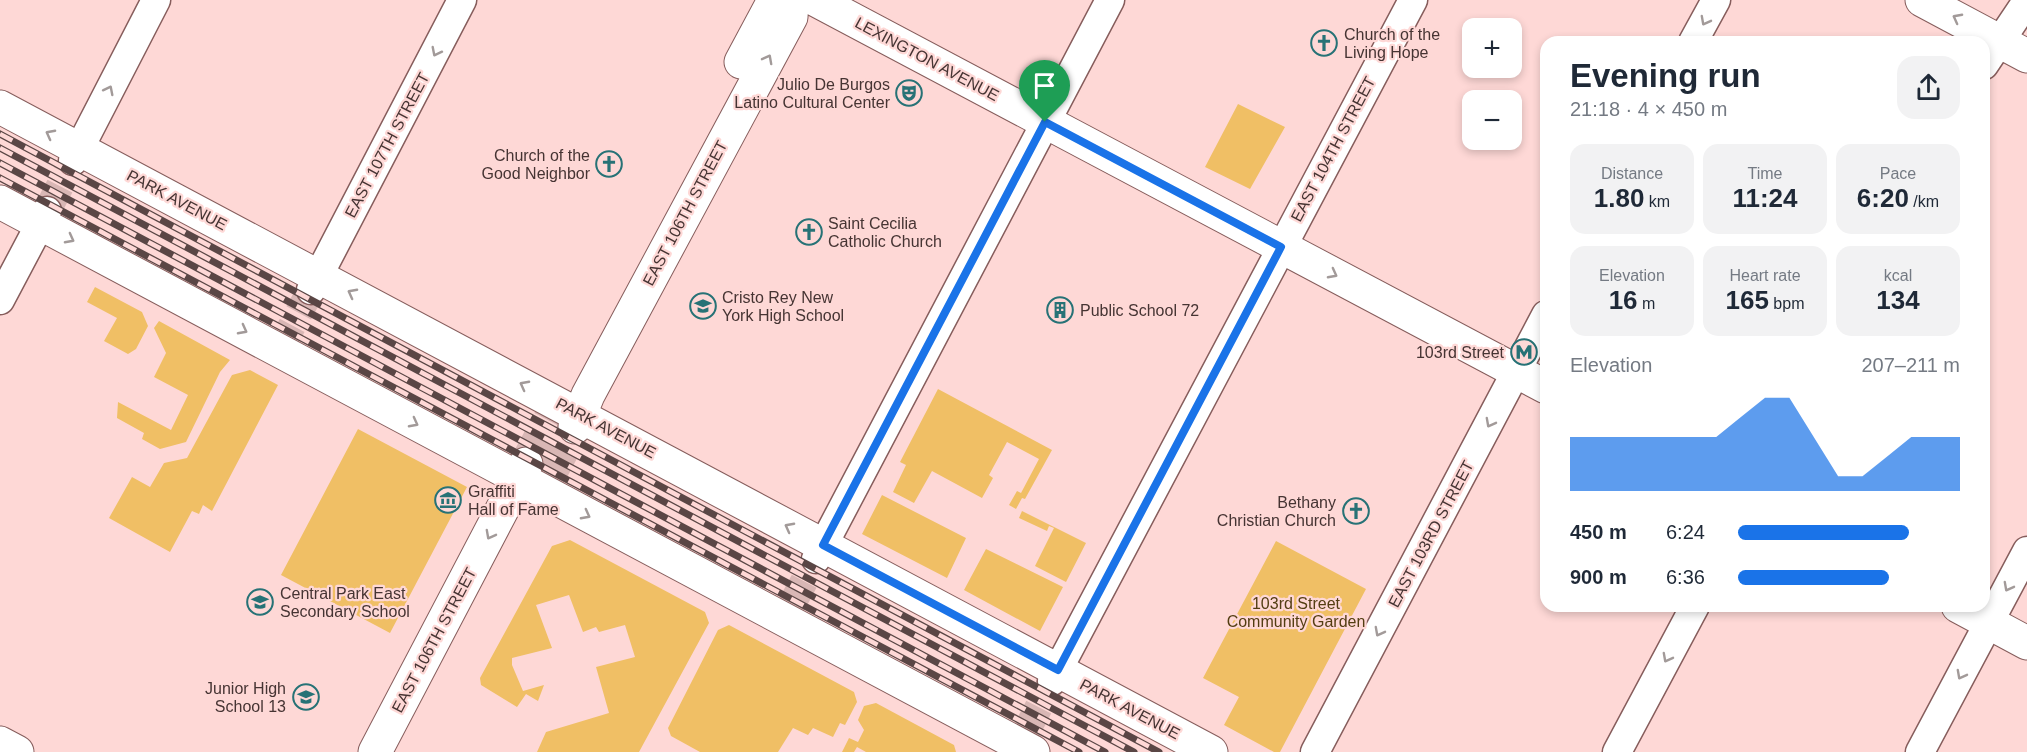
<!DOCTYPE html>
<html lang="en">
<head>
<meta charset="utf-8">
<style>
  :root { --surface:#fff; --page:#f2f2f3; --text:#1f2937; --muted:#747a83; --accent:#1a73e8 }
  body { margin:0; font-family:Helvetica,sans-serif; background:var(--page); color:var(--text); height:100vh; display:flex; flex-direction:column; font-size:22px; white-space:nowrap }
  * { box-sizing:border-box; margin:0 }
  p { font-size:20px; color:var(--muted) }
  .icon { flex:none; width:33px; height:33px; fill:none; stroke:currentColor; stroke-width:2; stroke-linecap:round; stroke-linejoin:round }
  .map { position:relative; flex:1; overflow:hidden }
  .side { position:absolute; left:1540px; top:36px; width:450px; height:576px; display:flex; flex-direction:column; background:var(--surface); border-radius:18px; box-shadow:0 3px 9px #0003 }
  .side>* { flex:none }
  .controls { position:absolute; left:1462px; top:18px; display:grid; gap:12px }
  .controls a { display:grid; place-items:center; width:60px; height:60px; border-radius:12px; background:var(--surface); box-shadow:0 3px 9px #0003; font-size:30px }
  .pin { position:absolute; display:grid; place-items:center; width:51px; height:51px; color:#fff; margin:-62px -26px; border-radius:50% 50% 50% 0; rotate:-45deg; box-shadow:0 0 6px #0007 }
  .pin .icon { rotate:45deg }
  .round { display:grid; place-items:center; flex:none; width:63px; height:63px; border-radius:18px; background:var(--page) }
  .headline { display:flex; align-items:center; justify-content:space-between; height:102px; padding:0 30px }
  h1 { font-size:33px; font-weight:600; line-height:45px }
  .metrics { display:grid; grid-template-columns:repeat(3,1fr); gap:9px; height:102px; padding:6px 30px }
  .metrics div { display:grid; align-content:center; border-radius:15px; background:var(--page); text-align:center }
  .metrics b { font-size:26px; font-weight:600 }
  .metrics small { font-size:16px; font-weight:400 }
  .metrics p { font-size:16px }
  .chart { height:168px; padding:12px 30px }
  .chart p { display:flex; justify-content:space-between }
  .chart svg { width:100%; height:108px; margin-top:6px; fill:var(--accent); opacity:.7 }
  ul { padding:0 30px; list-style:none; font-size:20px }
  li { display:grid; grid-template-columns:96px 72px 1fr; align-items:center; height:45px }
  li i { height:15px; border-radius:8px; background:var(--accent) }
  .map>svg:first-child { display:block }
</style>
</head>
<body>
<div class="map">
<svg width="2027" height="752" viewBox="0 0 2027 752">
  <rect width="100%" height="100%" fill="#fed8d6"/>
  <!-- green -->
  <path fill="#f0bf65" d="M1238,104L1285,127L1250,189L1205,167Z
    M95,287L142,312L148,326L136,349L128,354L104,341L117,318L87,302Z
    M159,321L230,360L220,372L186,442L160,449L142,439L144,433L117,418L118,402L171,430L188,395L154,377L166,353L154,328Z
    M250,370L278,385L212,511L203,505L199,514L192,511L170,552L109,518L132,477L150,487L164,463L187,458L232,375Z
    M938,389L1052,450L1025,499L1022,498L1016,509L1009,505L1017,491L1021,493L1039,459L1007,442L989,475L993,478L982,498L932,471L914,503L893,492L906,465L900,462Z
    M358,429L467,487L390,633L281,575Z
    M882,495L966,538L947,578L862,534Z
    M1022,511L1086,543L1066,582L1035,566L1054,528L1049,526L1047,531L1019,518Z
    M570,540L705,612L709,623L639,752H537L546,732L609,713L596,667L635,657L625,625L599,632L596,627L583,632L569,595L536,605L552,648L512,658V665L523,691L544,685L538,701L526,694L517,707L481,685L480,678L552,546Z
    M1276,541L1366,589L1280,752H1274L1224,725L1239,697L1203,678Z
    M986,549L1063,587L1040,631L964,590Z
    M729,625L854,692L857,702L845,725L840,723L833,737L813,728L808,735L793,728L778,752H700L671,736L668,728L718,630Z
    M876,703L954,745L956,752H866L857,747L854,752H842L849,738L858,742L864,730L858,720L864,706Z"/>
  <g fill="none" stroke-linecap="round" stroke-linejoin="round">
    <!-- minor-tunnel -->
    <path stroke="#d9b7b5" stroke-width="28" stroke-dasharray="28 14" stroke-linecap="butt" d="M47,211L73,161
      M279,350L311,290
      M791,606L816,559
      M1026,732L1052,681"/>
    <!-- major-tunnel -->
    <path stroke="#d9b7b5" stroke-width="33" stroke-dasharray="33 16" stroke-linecap="butt" d="M526,464L552,415
      M548,478L575,427"/>
    <!-- minor casing -->
    <g stroke="#865d5c" stroke-width="31">
      <path id="minor" d="M1693,42L1716,0
        M1984,65L2027,1
        M73,161L156,0
        M311,290L462,0
        M0,300L47,211
        M816,559L1110,0
        M1052,681L1413,0
        M1315,752L1546,315
        M1617,752L1695,606
        M1920,752L2027,551"/>
    </g>
    <!-- major casing -->
    <g stroke="#865d5c" stroke-width="35">
      <path id="major" d="M816,0L1546,387
        M1922,0L2027,56
        M741,62L771,6L778,0
        M0,107L1211,752
        M0,202L1033,752
        M575,427L588,395L791,17L792,0
        M1958,606L2027,643
        M0,743L17,752
        M375,752L526,464"/>
    </g>
    <!-- minor -->
    <use href="#minor" stroke="#fff" stroke-width="28"/>
    <!-- major -->
    <use href="#major" stroke="#fff" stroke-width="33"/>
    <!-- rail casing -->
    <g stroke="#5a4645" stroke-width="7">
      <path id="rail" d="M0,134L1159,752
        M0,148L1134,752
        M0,163L1105,752
        M0,178L1079,752"/>
    </g>
    <!-- rail -->
    <use href="#rail" stroke="#fed8d6" stroke-width="4.5" stroke-dasharray="14" stroke-linecap="butt"/>
  </g>
  <!-- one-way arrows -->
  <defs><path id="oneway-chevron" d="M-2-3.5L2.5 0L-2 3.5" fill="none" stroke-width="1.6" stroke-linecap="round" stroke-linejoin="round" transform="scale(1.5)"/></defs>
  <g stroke="#a29a99">
    <use href="#oneway-chevron" transform="translate(1957 18) rotate(-152)"/>
    <use href="#oneway-chevron" transform="translate(1705 21) rotate(118)"/>
    <use href="#oneway-chevron" transform="translate(436 52) rotate(117)"/>
    <use href="#oneway-chevron" transform="translate(768 59) rotate(-62)"/>
    <use href="#oneway-chevron" transform="translate(109 90) rotate(-63)"/>
    <use href="#oneway-chevron" transform="translate(50 134) rotate(-152)"/>
    <use href="#oneway-chevron" transform="translate(70 239) rotate(28)"/>
    <use href="#oneway-chevron" transform="translate(1333 274) rotate(28)"/>
    <use href="#oneway-chevron" transform="translate(352 293) rotate(-152)"/>
    <use href="#oneway-chevron" transform="translate(243 330) rotate(28)"/>
    <use href="#oneway-chevron" transform="translate(524 385) rotate(-152)"/>
    <use href="#oneway-chevron" transform="translate(414 423) rotate(28)"/>
    <use href="#oneway-chevron" transform="translate(1490 423) rotate(118)"/>
    <use href="#oneway-chevron" transform="translate(586 515) rotate(28)"/>
    <use href="#oneway-chevron" transform="translate(789 527) rotate(-152)"/>
    <use href="#oneway-chevron" transform="translate(490 535) rotate(118)"/>
    <use href="#oneway-chevron" transform="translate(2008 587) rotate(118)"/>
    <use href="#oneway-chevron" transform="translate(1379 632) rotate(118)"/>
    <use href="#oneway-chevron" transform="translate(1667 658) rotate(118)"/>
    <use href="#oneway-chevron" transform="translate(1961 675) rotate(118)"/>
  </g>
  <g fill="none" stroke-linecap="round" stroke-linejoin="round">
    <!-- route casing -->
    <g stroke="#fff" stroke-width="12">
      <path id="route" d="M1045,122L1281,247L1058,670L823,545Z"/>
    </g>
    <!-- route -->
    <use href="#route" stroke="#1a73e8" stroke-width="8"/>
  </g>
  <!-- icons -->
  <defs>
    <g id="church-ring" transform="scale(1.35)"><circle r="9.5" fill="#fed8d6" stroke="#277276" stroke-width="1.5"/><path d="M-1.2-6h2.4v3.5h3.3v2.4h-3.3V6h-2.4V-.1h-3.3v-2.4h3.3Z" fill="#277276"/></g>
    <g id="theatre-ring" transform="scale(1.35)"><circle r="9.5" fill="#fed8d6" stroke="#277276" stroke-width="1.5"/><path d="M-5-5.5Q0-4 5-5.5V0Q5 5 0 6Q-5 5-5 0ZM-3.3-2.5H-1v1.5H-3.3ZM1-2.5H3.3v1.5H1ZM-2.8 1Q0 5.5 2.8 1Z" fill="#277276"/></g>
    <g id="school-ring" transform="scale(1.35)"><circle r="9.5" fill="#fed8d6" stroke="#277276" stroke-width="1.5"/><path d="M0-5L7-2L0 1L-7-2ZM-4 1L0 2.5L4 1V4Q0 6-4 4Z" fill="#277276"/></g>
    <g id="building-ring" transform="scale(1.35)"><circle r="9.5" fill="#fed8d6" stroke="#277276" stroke-width="1.5"/><path d="M-4-6H4V6H1V3H-1V6H-4ZM-2.5-4.3h1.7v1.8h-1.7ZM.8-4.3h1.7v1.8H.8ZM-2.5-1h1.7V.8h-1.7ZM.8-1h1.7V.8H.8Z" fill="#277276"/></g>
    <g id="metro-ring" transform="scale(1.35)"><circle r="9.5" fill="#fed8d6" stroke="#277276" stroke-width="1.5"/><path d="M-5.5 5V-5H-3L0 0L3-5H5.5V5H3V-.5L0 4L-3-.5V5Z" fill="#277276"/></g>
    <g id="museum-ring" transform="scale(1.35)"><circle r="9.5" fill="#fed8d6" stroke="#277276" stroke-width="1.5"/><path d="M0-6L6-3V-2H-6V-3ZM-5-1h2V3h-2ZM-1-1h2V3h-2ZM3-1h2V3H3ZM-6 4H6V6H-6Z" fill="#277276"/></g>
  </defs>
  <g fill-rule="evenodd">
    <use href="#church-ring" x="1324" y="43"/>
    <use href="#theatre-ring" x="909" y="93"/>
    <use href="#church-ring" x="609" y="164"/>
    <use href="#church-ring" x="809" y="232"/>
    <use href="#school-ring" x="703" y="306"/>
    <use href="#building-ring" x="1060" y="310"/>
    <use href="#metro-ring" x="1524" y="352"/>
    <use href="#museum-ring" x="448" y="500"/>
    <use href="#church-ring" x="1356" y="511"/>
    <use href="#school-ring" x="260" y="602"/>
    <use href="#school-ring" x="306" y="697"/>
  </g>
  <g text-anchor="middle" dominant-baseline="central" stroke-width="4.5" stroke-linejoin="round" paint-order="stroke">
    <!-- poi labels -->
    <g font-size="16" fill="#463433" stroke="#fed8d6" text-anchor="start">
      <text x="1344" y="34">Church of the<tspan x="1344" dy="18">Living Hope</tspan></text>
      <text x="890" y="84" text-anchor="end">Julio De Burgos<tspan x="890" dy="18">Latino Cultural Center</tspan></text>
      <text x="590" y="155" text-anchor="end">Church of the<tspan x="590" dy="18">Good Neighbor</tspan></text>
      <text x="828" y="223">Saint Cecilia<tspan x="828" dy="18">Catholic Church</tspan></text>
      <text x="722" y="297">Cristo Rey New<tspan x="722" dy="18">York High School</tspan></text>
      <text x="1080" y="310">Public School 72</text>
      <text x="1504" y="352" text-anchor="end">103rd Street</text>
      <text x="468" y="491">Graffiti<tspan x="468" dy="18">Hall of Fame</tspan></text>
      <text x="1336" y="502" text-anchor="end">Bethany<tspan x="1336" dy="18">Christian Church</tspan></text>
      <text x="280" y="593">Central Park East<tspan x="280" dy="18">Secondary School</tspan></text>
      <text x="286" y="688" text-anchor="end">Junior High<tspan x="286" dy="18">School 13</tspan></text>
    </g>
    <!-- street labels -->
    <g font-size="16" fill="#463433" stroke="#fed8d6">
      <text transform="translate(927 59) rotate(28)">LEXINGTON AVENUE</text>
      <text transform="translate(387 145) rotate(-62)">EAST 107TH STREET</text>
      <text transform="translate(1333 149) rotate(-62)">EAST 104TH STREET</text>
      <text transform="translate(177 200) rotate(28)">PARK AVENUE</text>
      <text transform="translate(685 213) rotate(-62)">EAST 106TH STREET</text>
      <text transform="translate(606 428) rotate(28)">PARK AVENUE</text>
      <text transform="translate(1431 534) rotate(-62)">EAST 103RD STREET</text>
      <text transform="translate(434 640) rotate(-62)">EAST 106TH STREET</text>
      <text transform="translate(1130 709) rotate(28)">PARK AVENUE</text>
    </g>
    <!-- park labels -->
    <g font-size="16" fill="#533d12" stroke="#fed8d6">
      <text x="1296" y="603">103rd Street<tspan x="1296" dy="18">Community Garden</tspan></text>
    </g>
  </g>
</svg>
<div class="controls">
<a>+</a>
<a>−</a>
</div>
<div class="pin" style="left:1045px;top:122px;background:#1e9e55"><svg class="icon" aria-label="arrive" viewBox="0 0 24 24"><path d="M6 21V4h12l-3 4 3 4H6"/></svg></div>
<section class="side">
<div class="headline"><div><h1>Evening run</h1><p>21:18 · 4 × 450 m</p></div><a class="round"><svg class="icon" aria-label="share" viewBox="0 0 24 24"><path d="M12 15V3M7 8l5-5 5 5M5 13v7h14v-7"/></svg></a></div>
<div class="metrics">
<div><p>Distance</p><b>1.80<small> km</small></b></div>
<div><p>Time</p><b>11:24</b></div>
<div><p>Pace</p><b>6:20<small> /km</small></b></div>
</div>
<div class="metrics">
<div><p>Elevation</p><b>16<small> m</small></b></div>
<div><p>Heart rate</p><b>165<small> bpm</small></b></div>
<div><p>kcal</p><b>134</b></div>
</div>
<div class="chart"><p><span>Elevation</span>207–211 m</p>
<svg viewBox="0 0 160 44" preserveAspectRatio="none"><path d="M0 44V22L10 22L20 22L30 22L40 22L50 22L60 22L70 14L80 6L90 6L100 22L110 38L120 38L130 30L140 22L150 22L160 22V44z"/></svg>
</div>
<ul>
<li><b>450 m</b>6:24<i style="width:77%"></i></li>
<li><b>900 m</b>6:36<i style="width:68%"></i></li>
</ul>
</section>
</div>
</body>
</html>
